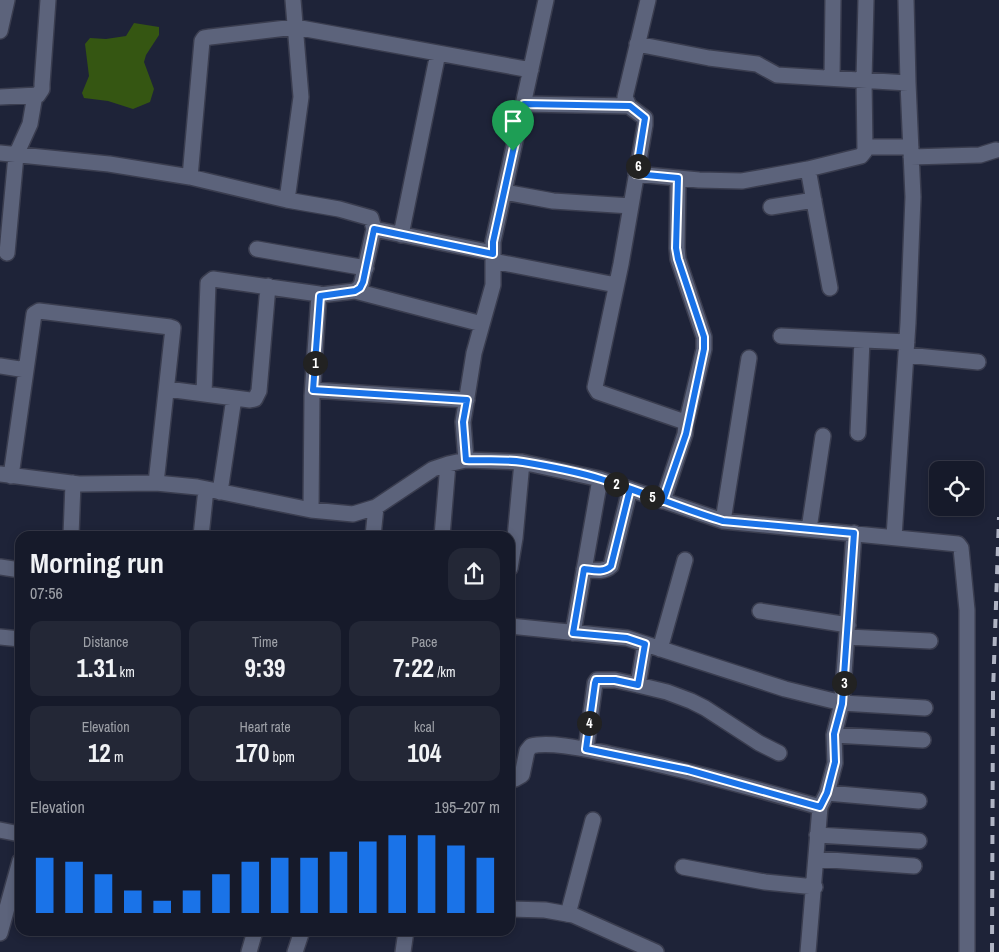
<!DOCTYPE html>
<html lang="en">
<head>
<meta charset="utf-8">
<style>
  :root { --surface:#161a2a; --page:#232736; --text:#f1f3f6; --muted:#9ea1a8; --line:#353847; --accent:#1a73e8 }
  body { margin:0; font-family:"Archivo Narrow",sans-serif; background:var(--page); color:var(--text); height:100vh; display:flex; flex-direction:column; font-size:19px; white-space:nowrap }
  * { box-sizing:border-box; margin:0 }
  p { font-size:16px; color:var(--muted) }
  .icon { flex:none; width:28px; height:28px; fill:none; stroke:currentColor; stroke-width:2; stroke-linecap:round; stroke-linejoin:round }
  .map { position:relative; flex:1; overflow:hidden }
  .panel { position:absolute; left:15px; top:531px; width:500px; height:405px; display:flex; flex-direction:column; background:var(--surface); border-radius:15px; box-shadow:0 2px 8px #0003,0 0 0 1px var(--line) }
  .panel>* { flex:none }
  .controls { position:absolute; left:929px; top:461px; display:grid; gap:10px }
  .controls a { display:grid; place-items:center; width:55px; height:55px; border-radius:10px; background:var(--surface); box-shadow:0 2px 8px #0003,0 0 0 1px var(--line); font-size:25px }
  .pin { position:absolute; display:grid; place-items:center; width:42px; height:42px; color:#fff; margin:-51px -21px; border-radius:50% 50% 50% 0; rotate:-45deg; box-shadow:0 0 5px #0007 }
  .pin .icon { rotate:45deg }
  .km { position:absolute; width:25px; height:25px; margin:-12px; border-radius:50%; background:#222; color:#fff; font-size:14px; line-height:25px; text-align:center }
  .round { display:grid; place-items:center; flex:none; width:52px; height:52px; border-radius:15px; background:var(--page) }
  .overview { display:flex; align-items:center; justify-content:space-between; height:85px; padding:0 15px }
  h1 { font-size:28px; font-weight:800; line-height:38px }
  .figures { display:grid; grid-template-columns:repeat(3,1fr); gap:8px; height:85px; padding:5px 15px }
  .figures div { display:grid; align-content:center; border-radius:12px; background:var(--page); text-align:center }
  .figures b { font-size:25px; font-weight:800 }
  .figures small { font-size:14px; font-weight:400 }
  .figures p { font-size:14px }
  .chart { height:140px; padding:10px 15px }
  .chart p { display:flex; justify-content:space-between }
  .chart svg { width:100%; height:90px; margin-top:5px; stroke:var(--accent); stroke-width:6 }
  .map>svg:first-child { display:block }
</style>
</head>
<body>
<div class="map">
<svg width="999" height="952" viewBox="0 0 999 952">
  <rect width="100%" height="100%" fill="#1e2338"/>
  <!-- green -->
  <path fill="#355612" d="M134,23L159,27V35L146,55L144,62L154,89L150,102L133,109L108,101L84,98L82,93L89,76L85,44L90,38L106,39L126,36Z"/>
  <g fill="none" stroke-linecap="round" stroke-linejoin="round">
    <!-- street casing -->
    <g stroke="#3a3d4f" stroke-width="18">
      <path id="street" d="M648,0L625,97L629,106L645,118V125L621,264L595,387L598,392L685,422L686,425L685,434L663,501
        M0,31L7,0
        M637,44L709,58L757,64L777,75L908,83
        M832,78L833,0
        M0,97L38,95L42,89V84L48,0
        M524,104L629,106
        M865,147H911
        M0,153L109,164L190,177L202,41L204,38L210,37L295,27L531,70
        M911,157L980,155L996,150
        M808,169L830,288
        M636,174L699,180L742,181L808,169L861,156L865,151L864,80L866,0
        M190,177L287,200L339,209L371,218L374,229L361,286L355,291L320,295
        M678,178L677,248L678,259L704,337V349L686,425
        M504,192L553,201L631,206
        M287,200L301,97L293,0
        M771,207L814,200
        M374,229L493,253
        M401,235L438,53
        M257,249L366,268
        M7,253L16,155L30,124L35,95
        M493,261L616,285
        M355,291L482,324
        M781,336L907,342
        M906,355L978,362
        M0,366L26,370
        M167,389L250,400L255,399L259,391L268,286
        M313,390L467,400
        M204,394L208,283L213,279L319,294L312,396L311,510
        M858,433L862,340
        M466,460L463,422L474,353L493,285V242L546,0
        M0,474L79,484L156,483L197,487L311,510L353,514L376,507L433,469L448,464L466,460L522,462L600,479L723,521L958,544L961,548L967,610V952
        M11,476L34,314L39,311L170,327L173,328L156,483
        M220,492L234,398
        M723,521L749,358
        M809,529L823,436
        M71,536L73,483
        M201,536L206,489
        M373,536L376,507
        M442,536L448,464
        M894,537L908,323L913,197L908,83L906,0
        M0,567L20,570
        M510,568L515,538L522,462
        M584,569C593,570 604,573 611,566L630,489
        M760,611L848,625
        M510,626L627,638L785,689L842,703L925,708
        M573,633L600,479
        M0,637L20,639
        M848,637L930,641
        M660,649L685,560
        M638,685L645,644
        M834,735L923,740
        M586,749L595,683L597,680H615L638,685L667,692L691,701L705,708L759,743L779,753
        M510,778L515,779L522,775L527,751L531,746C551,741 589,750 610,754C681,768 750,787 820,807
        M827,793L919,801
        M817,835L919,841
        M816,859L914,866
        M683,867L765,882L815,887
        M568,914L593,820
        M0,933L20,861
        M295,952L302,931
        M403,952L406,931
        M808,952L820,807L827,793L835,763L834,735L842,703L854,533"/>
    </g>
    <!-- secondary casing -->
    <g stroke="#3a3d4f" stroke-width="18">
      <path id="secondary" d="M0,830L20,834
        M510,909L545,910L573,915L656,952
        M249,952L255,931"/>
    </g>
    <!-- street -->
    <use href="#street" stroke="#5c637b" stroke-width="15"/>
    <!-- secondary -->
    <use href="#secondary" stroke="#5c637b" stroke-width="15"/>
    <!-- rail -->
    <path stroke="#b0b4c4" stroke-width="4" stroke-dasharray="9 9" stroke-linecap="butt" d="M992,952L993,692L999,517"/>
  </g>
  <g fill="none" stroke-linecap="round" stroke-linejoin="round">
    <!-- route casing -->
    <g stroke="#fff" stroke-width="10">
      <path id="route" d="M513,151L493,242V254L374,229L363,282L360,288L355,291L320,296L313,390L467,400L463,422L466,460C485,461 504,459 523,462C547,466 578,472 601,479C642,491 682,509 723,521L854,533L842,704L834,734L835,762L827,793L820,807L688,770L586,749L595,683L596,680H615L638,685L645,644L627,638L573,633L584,569C593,570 604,573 611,566L630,489L663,501L686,434L704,349V337L678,259L676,248L678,178L636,174L645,118L630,106L524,104L513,151"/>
    </g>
    <!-- route -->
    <use href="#route" stroke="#1a73e8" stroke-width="6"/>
  </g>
</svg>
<div class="controls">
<a><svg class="icon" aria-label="locate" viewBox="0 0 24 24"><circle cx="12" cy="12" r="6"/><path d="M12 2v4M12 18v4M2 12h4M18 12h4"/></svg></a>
</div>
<div class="pin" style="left:513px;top:151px;background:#1e9e55"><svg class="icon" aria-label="arrive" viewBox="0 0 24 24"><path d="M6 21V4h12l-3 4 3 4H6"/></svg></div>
<b class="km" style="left:315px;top:363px">1</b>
<b class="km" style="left:616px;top:484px">2</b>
<b class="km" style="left:844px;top:683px">3</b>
<b class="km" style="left:589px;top:723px">4</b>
<b class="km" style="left:652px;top:497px">5</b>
<b class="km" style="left:638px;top:166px">6</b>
<section class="panel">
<div class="overview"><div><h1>Morning run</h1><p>07:56</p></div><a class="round"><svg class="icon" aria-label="share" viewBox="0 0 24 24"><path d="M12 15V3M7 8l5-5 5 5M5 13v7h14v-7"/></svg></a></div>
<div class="figures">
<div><p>Distance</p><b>1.31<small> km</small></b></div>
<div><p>Time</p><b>9:39</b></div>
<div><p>Pace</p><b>7:22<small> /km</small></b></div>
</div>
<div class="figures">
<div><p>Elevation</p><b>12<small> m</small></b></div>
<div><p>Heart rate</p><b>170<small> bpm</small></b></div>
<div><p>kcal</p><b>104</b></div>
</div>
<div class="chart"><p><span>Elevation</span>195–207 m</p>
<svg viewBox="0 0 160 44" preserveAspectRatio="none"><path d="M5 44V17M15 44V19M25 44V25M35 44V33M45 44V38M55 44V33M65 44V25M75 44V19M85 44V17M95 44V17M105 44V14M115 44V9M125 44V6M135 44V6M145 44V11M155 44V17"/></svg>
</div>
</section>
</div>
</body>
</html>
